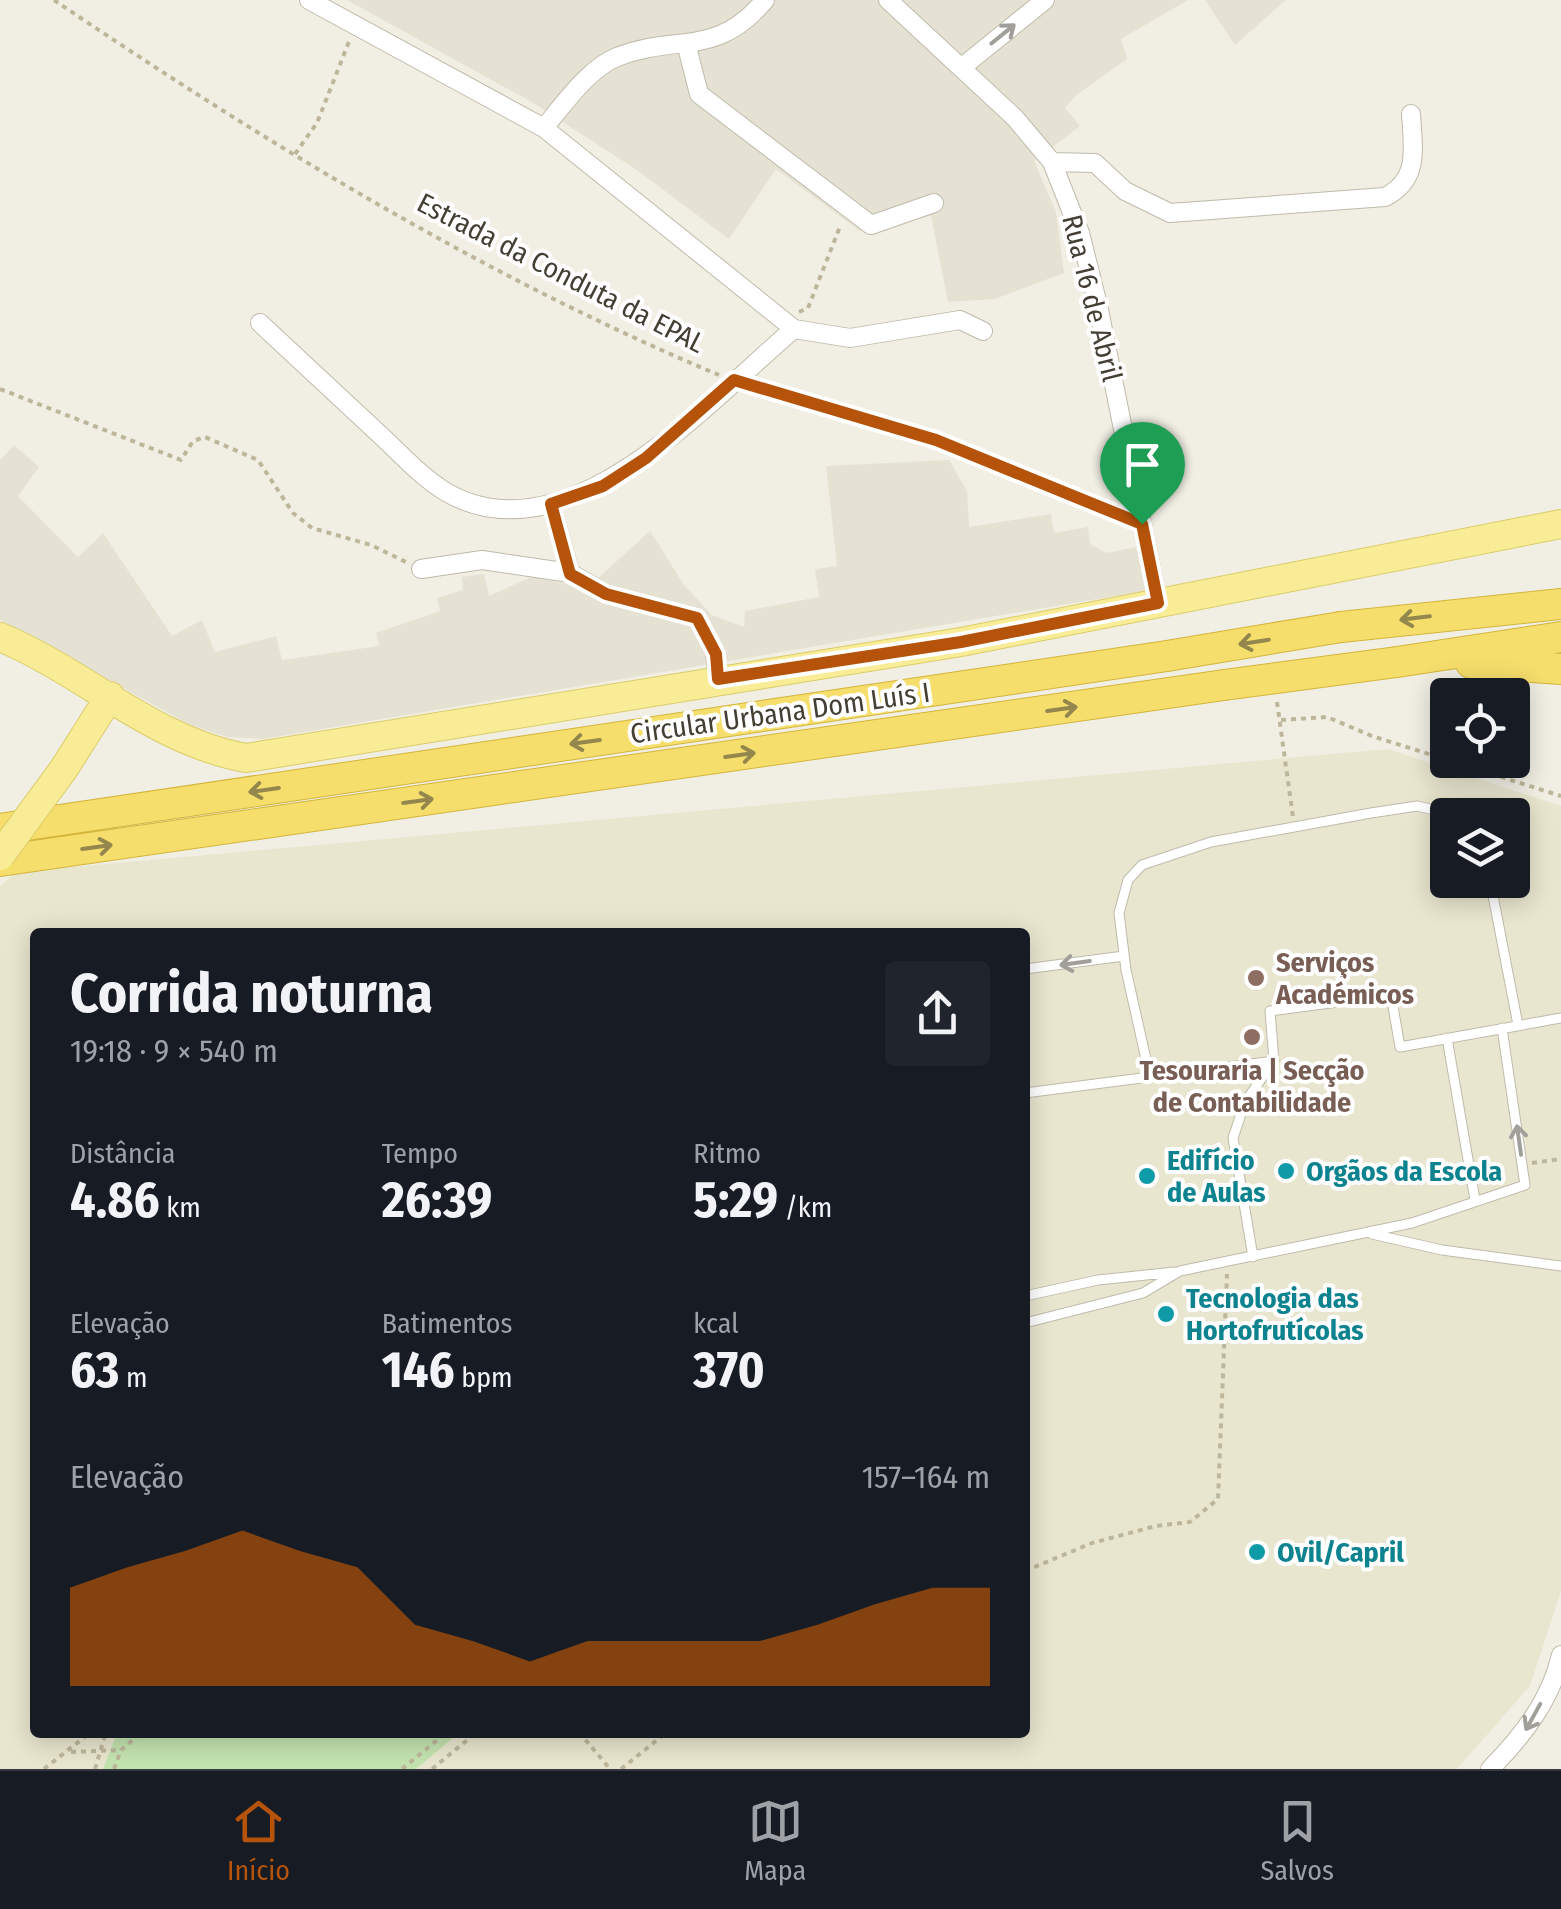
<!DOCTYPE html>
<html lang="pt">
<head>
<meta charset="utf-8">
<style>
  :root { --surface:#171b24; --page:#20242c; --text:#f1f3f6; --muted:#9ea1a6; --line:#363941; --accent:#b45309 }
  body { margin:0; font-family:"Fira Sans Condensed",sans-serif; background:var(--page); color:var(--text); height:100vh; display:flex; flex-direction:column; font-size:38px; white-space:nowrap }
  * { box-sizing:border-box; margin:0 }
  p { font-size:32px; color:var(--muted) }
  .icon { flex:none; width:55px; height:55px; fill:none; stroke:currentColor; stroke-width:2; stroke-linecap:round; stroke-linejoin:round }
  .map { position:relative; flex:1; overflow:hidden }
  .details { position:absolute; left:30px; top:928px; width:1000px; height:810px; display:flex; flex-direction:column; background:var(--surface); border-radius:10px; box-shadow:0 5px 25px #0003 }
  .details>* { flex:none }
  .buttons { position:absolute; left:1430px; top:678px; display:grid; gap:20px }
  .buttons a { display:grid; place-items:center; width:100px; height:100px; border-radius:10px; background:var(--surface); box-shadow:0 5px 25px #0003; font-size:50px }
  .pin { position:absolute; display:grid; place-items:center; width:85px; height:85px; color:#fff; margin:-102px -42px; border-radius:50% 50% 50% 0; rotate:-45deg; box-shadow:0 0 10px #0007 }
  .pin .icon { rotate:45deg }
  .round { display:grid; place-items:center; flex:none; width:105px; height:105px; border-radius:10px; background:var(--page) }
  .summary { display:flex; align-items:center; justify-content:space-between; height:170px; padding:0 40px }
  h1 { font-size:55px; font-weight:700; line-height:75px }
  .stats { display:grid; grid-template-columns:repeat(3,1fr); gap:15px; height:170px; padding:10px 40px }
  .stats div { display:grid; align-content:center }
  .stats b { font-size:50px; font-weight:700 }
  .stats small { font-size:28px; font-weight:400 }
  .stats p { font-size:28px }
  .chart { height:280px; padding:20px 40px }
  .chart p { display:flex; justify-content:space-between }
  .chart svg { width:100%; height:180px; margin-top:10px; fill:var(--accent); opacity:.7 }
  .dock { display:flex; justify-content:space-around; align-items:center; height:140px; border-top:2px solid var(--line); background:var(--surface); font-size:28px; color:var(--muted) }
  .dock a { display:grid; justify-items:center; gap:5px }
  .dock .on { color:var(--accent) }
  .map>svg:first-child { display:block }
</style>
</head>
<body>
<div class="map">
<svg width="1561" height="1769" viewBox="0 0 1561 1769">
  <rect width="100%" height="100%" fill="#f1efe4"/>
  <!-- residential -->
  <path fill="#e5e2d3" d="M347,0H1188L1121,39L1127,59L1075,96L1065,108L1080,126L1034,161L1056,212L1064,273L995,299L948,302L931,216L860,231L776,169L729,239L637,170L535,104Z
    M1205,0H1286L1235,45Z
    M14,445L39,467L18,496L78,557L103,533L172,636L202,620L215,652L276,636L282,660L379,646L376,633L440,611L437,598L463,590L462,577L484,574L489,596L531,577L587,588L650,531L684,585L712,615L744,627L745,611L819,597L815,569L837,566L826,466L949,460L967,491L969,527L1051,514L1054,533L1088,527L1090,544L1106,553L1136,547L1145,591L263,739L227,737L190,725L0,620V460Z"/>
  <!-- education -->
  <path fill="#e9e6cf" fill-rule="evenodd" d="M1388,749L1561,806V1591L1530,1686L1457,1769H0V886L16,872ZM1448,815H1512V880H1448ZM35,932H1025V1732H35Z"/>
  <!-- green -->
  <path fill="#c3e3af" d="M117,1733V1732L459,1733L416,1769H103Z"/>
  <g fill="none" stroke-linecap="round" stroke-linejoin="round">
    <!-- lane casing -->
    <g stroke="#bfbbaa" stroke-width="11">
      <path id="lane" d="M1490,880L1518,1025
        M1025,969L1124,956
        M1447,1038L1475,1200
        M1150,1077L1126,970L1119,913L1128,880L1142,865L1211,842L1371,813L1417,806L1456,815
        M1025,1093L1274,1061L1270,1011L1391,995L1400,1047L1561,1018
        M1372,1234L1442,1250L1561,1266
        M1253,1257L1233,1138L1245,1102L1274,1061
        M1025,1296L1098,1280L1175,1272
        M1025,1323L1143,1293L1180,1271L1412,1223L1525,1185L1502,1028"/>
    </g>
    <!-- street casing -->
    <g stroke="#bfbbaa" stroke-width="20">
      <path id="street" d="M309,0L544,128L794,329L850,338L960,320L983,331
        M888,0L1015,118L1052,162L1080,233L1098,305L1158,603
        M686,43L699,94L871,225L934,203
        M961,68L1045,0
        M544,128C563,105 589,68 617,57C677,33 716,59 765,0
        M1052,162L1095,163L1125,191L1170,213L1385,197C1420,179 1413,149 1411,114
        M260,323C299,359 338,396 377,432C399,452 421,477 446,492C568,563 710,399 794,329
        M551,504L570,573L606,594L697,618L715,653L718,679
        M421,569L482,560L570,573
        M1490,1769C1522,1737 1551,1700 1561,1655"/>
    </g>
    <!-- primary casing -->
    <g stroke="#dccc67" stroke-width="30">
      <path id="primary" d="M0,637C84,672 155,742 246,758L961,642L1561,524
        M63,770L110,696"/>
    </g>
    <!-- highway casing -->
    <g stroke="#d3b53c" stroke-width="32">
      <path id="highway" d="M1341,627L1561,604
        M1397,662L1561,637
        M1471,663L1561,669
        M0,829L1167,656
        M0,861L1224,685"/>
    </g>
    <!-- path -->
    <path stroke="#bdb69a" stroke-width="4" stroke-dasharray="5 5" stroke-linecap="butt" d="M54,0C264,142 485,277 719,375
      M295,154L317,123L350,39
      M799,312L808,308L841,224
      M757,388L936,441L1124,518
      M0,389L181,460L193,441L205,437L258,460L293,513L312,528L371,545L408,563
      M1277,702L1293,817
      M1281,720L1327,717L1372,736L1561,796
      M1532,1163L1561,1159
      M1025,1571L1092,1543L1156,1526L1190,1522L1218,1499L1227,1274
      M579,1732L610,1769
      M71,1752L121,1750
      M44,1769L91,1732
      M95,1769L106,1732
      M114,1769L121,1750L142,1732
      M402,1769L447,1732
      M432,1769L477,1732
      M621,1769L667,1732"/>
    <!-- lane -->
    <use href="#lane" stroke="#fff" stroke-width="9"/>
    <!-- street -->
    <use href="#street" stroke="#fff" stroke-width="18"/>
    <!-- primary -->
    <use href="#primary" stroke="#f8ed96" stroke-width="28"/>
    <!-- highway -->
    <use href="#highway" stroke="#f5de6b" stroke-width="30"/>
    <!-- primary-bridge casing -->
    <g stroke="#dccc67" stroke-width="30" stroke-linecap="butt">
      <path id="primary-bridge" d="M0,856L63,770"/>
    </g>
    <!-- highway-bridge casing -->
    <g stroke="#d3b53c" stroke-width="32" stroke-linecap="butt">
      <path id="highway-bridge" d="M1167,656L1341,627
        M1224,685L1397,662"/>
    </g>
    <!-- primary-bridge -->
    <use href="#primary-bridge" stroke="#f8ed96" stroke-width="28"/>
    <!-- highway-bridge -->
    <use href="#highway-bridge" stroke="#f5de6b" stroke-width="30"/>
  </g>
  <!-- one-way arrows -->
  <defs><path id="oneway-shaft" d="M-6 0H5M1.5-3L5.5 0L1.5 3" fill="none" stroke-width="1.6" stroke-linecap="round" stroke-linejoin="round" transform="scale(2.5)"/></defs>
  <g stroke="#a19f9a">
    <use href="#oneway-shaft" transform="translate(1003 34) rotate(-39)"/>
    <use href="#oneway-shaft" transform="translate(1075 963) rotate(172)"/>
    <use href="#oneway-shaft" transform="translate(1519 1140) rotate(-98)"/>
    <use href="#oneway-shaft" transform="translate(1533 1717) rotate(119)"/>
  </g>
  <g stroke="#93874d">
    <use href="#oneway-shaft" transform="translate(1415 618) rotate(173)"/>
    <use href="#oneway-shaft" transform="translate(1254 642) rotate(171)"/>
    <use href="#oneway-shaft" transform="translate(1062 709) rotate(-8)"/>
    <use href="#oneway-shaft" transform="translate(585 742) rotate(172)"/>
    <use href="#oneway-shaft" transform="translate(740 755) rotate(-8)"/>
    <use href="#oneway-shaft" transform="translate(264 790) rotate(172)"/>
    <use href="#oneway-shaft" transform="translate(418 801) rotate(-8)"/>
    <use href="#oneway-shaft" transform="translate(97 847) rotate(-8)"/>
  </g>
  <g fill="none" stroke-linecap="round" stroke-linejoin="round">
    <!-- route casing -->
    <g stroke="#fff" stroke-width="20">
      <path id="route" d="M734,380L936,440L1142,524L1158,603L961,642L718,679L716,654L697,618L606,594L570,574L551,504L603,486L646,458Z"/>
    </g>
    <!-- route -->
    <use href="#route" stroke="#b45309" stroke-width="12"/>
  </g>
  <!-- markers -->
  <g fill="#8d6e63" stroke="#fff" stroke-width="4">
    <circle cx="1256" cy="978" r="10"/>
    <circle cx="1252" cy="1037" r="10"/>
  </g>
  <g fill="#0f9aa8" stroke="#fff" stroke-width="4">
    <circle cx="1286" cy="1171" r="10"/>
    <circle cx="1147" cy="1176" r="10"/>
    <circle cx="1166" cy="1314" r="10"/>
    <circle cx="1257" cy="1552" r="10"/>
  </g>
  <g text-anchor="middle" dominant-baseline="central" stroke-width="8" stroke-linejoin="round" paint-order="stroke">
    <!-- street labels -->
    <g font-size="28" fill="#433f34" stroke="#fff">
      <text transform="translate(561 273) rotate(27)">Estrada da Conduta da EPAL</text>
      <text transform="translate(1092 298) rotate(76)">Rua 16 de Abril</text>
      <text transform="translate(780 713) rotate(-8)">Circular Urbana Dom Luís I</text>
    </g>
    <!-- education labels -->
    <g font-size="28" font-weight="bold" fill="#785e54" stroke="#fff" text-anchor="start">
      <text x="1276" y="962">Serviços<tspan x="1276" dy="32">Académicos</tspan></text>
      <text x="1252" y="1070" text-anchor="middle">Tesouraria | Secção<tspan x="1252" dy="32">de Contabilidade</tspan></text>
    </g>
    <!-- culture labels -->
    <g font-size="28" font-weight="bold" fill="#0d838f" stroke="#fff" text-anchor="start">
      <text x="1167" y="1160">Edifício<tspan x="1167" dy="32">de Aulas</tspan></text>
      <text x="1306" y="1171">Orgãos da Escola</text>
      <text x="1186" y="1298">Tecnologia das<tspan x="1186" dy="32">Hortofrutícolas</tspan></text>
      <text x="1277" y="1552">Ovil/Capril</text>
    </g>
  </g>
</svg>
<div class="buttons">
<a><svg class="icon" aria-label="locate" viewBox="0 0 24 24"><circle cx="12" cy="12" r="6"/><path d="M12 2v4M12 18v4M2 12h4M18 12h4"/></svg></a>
<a><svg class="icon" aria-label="layers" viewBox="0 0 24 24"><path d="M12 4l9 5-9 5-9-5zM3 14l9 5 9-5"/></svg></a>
</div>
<div class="pin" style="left:1142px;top:524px;background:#1e9e55"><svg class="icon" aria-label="arrive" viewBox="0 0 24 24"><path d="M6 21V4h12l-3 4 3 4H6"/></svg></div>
<section class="details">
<div class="summary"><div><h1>Corrida noturna</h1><p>19:18 · 9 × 540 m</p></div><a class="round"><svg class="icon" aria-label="share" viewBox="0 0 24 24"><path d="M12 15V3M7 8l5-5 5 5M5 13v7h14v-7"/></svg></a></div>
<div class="stats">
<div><p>Distância</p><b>4.86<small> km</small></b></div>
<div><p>Tempo</p><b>26:39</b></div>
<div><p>Ritmo</p><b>5:29<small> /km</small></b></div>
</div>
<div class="stats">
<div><p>Elevação</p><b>63<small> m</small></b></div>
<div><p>Batimentos</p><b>146<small> bpm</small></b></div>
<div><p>kcal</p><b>370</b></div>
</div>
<div class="chart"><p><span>Elevação</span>157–164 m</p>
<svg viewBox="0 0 160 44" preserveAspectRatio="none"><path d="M0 44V20L10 15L20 11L30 6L40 11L50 15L60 29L70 33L80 38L90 33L100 33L110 33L120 33L130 29L140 24L150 20L160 20V44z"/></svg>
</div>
</section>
</div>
<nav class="dock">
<a class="on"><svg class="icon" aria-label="home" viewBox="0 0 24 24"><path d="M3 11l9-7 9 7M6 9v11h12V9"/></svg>Início</a>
<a><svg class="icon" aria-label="map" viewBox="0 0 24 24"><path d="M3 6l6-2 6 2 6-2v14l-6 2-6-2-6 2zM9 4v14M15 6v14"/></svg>Mapa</a>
<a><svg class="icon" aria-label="saved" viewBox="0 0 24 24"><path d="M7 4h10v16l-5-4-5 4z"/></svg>Salvos</a>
</nav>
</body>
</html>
